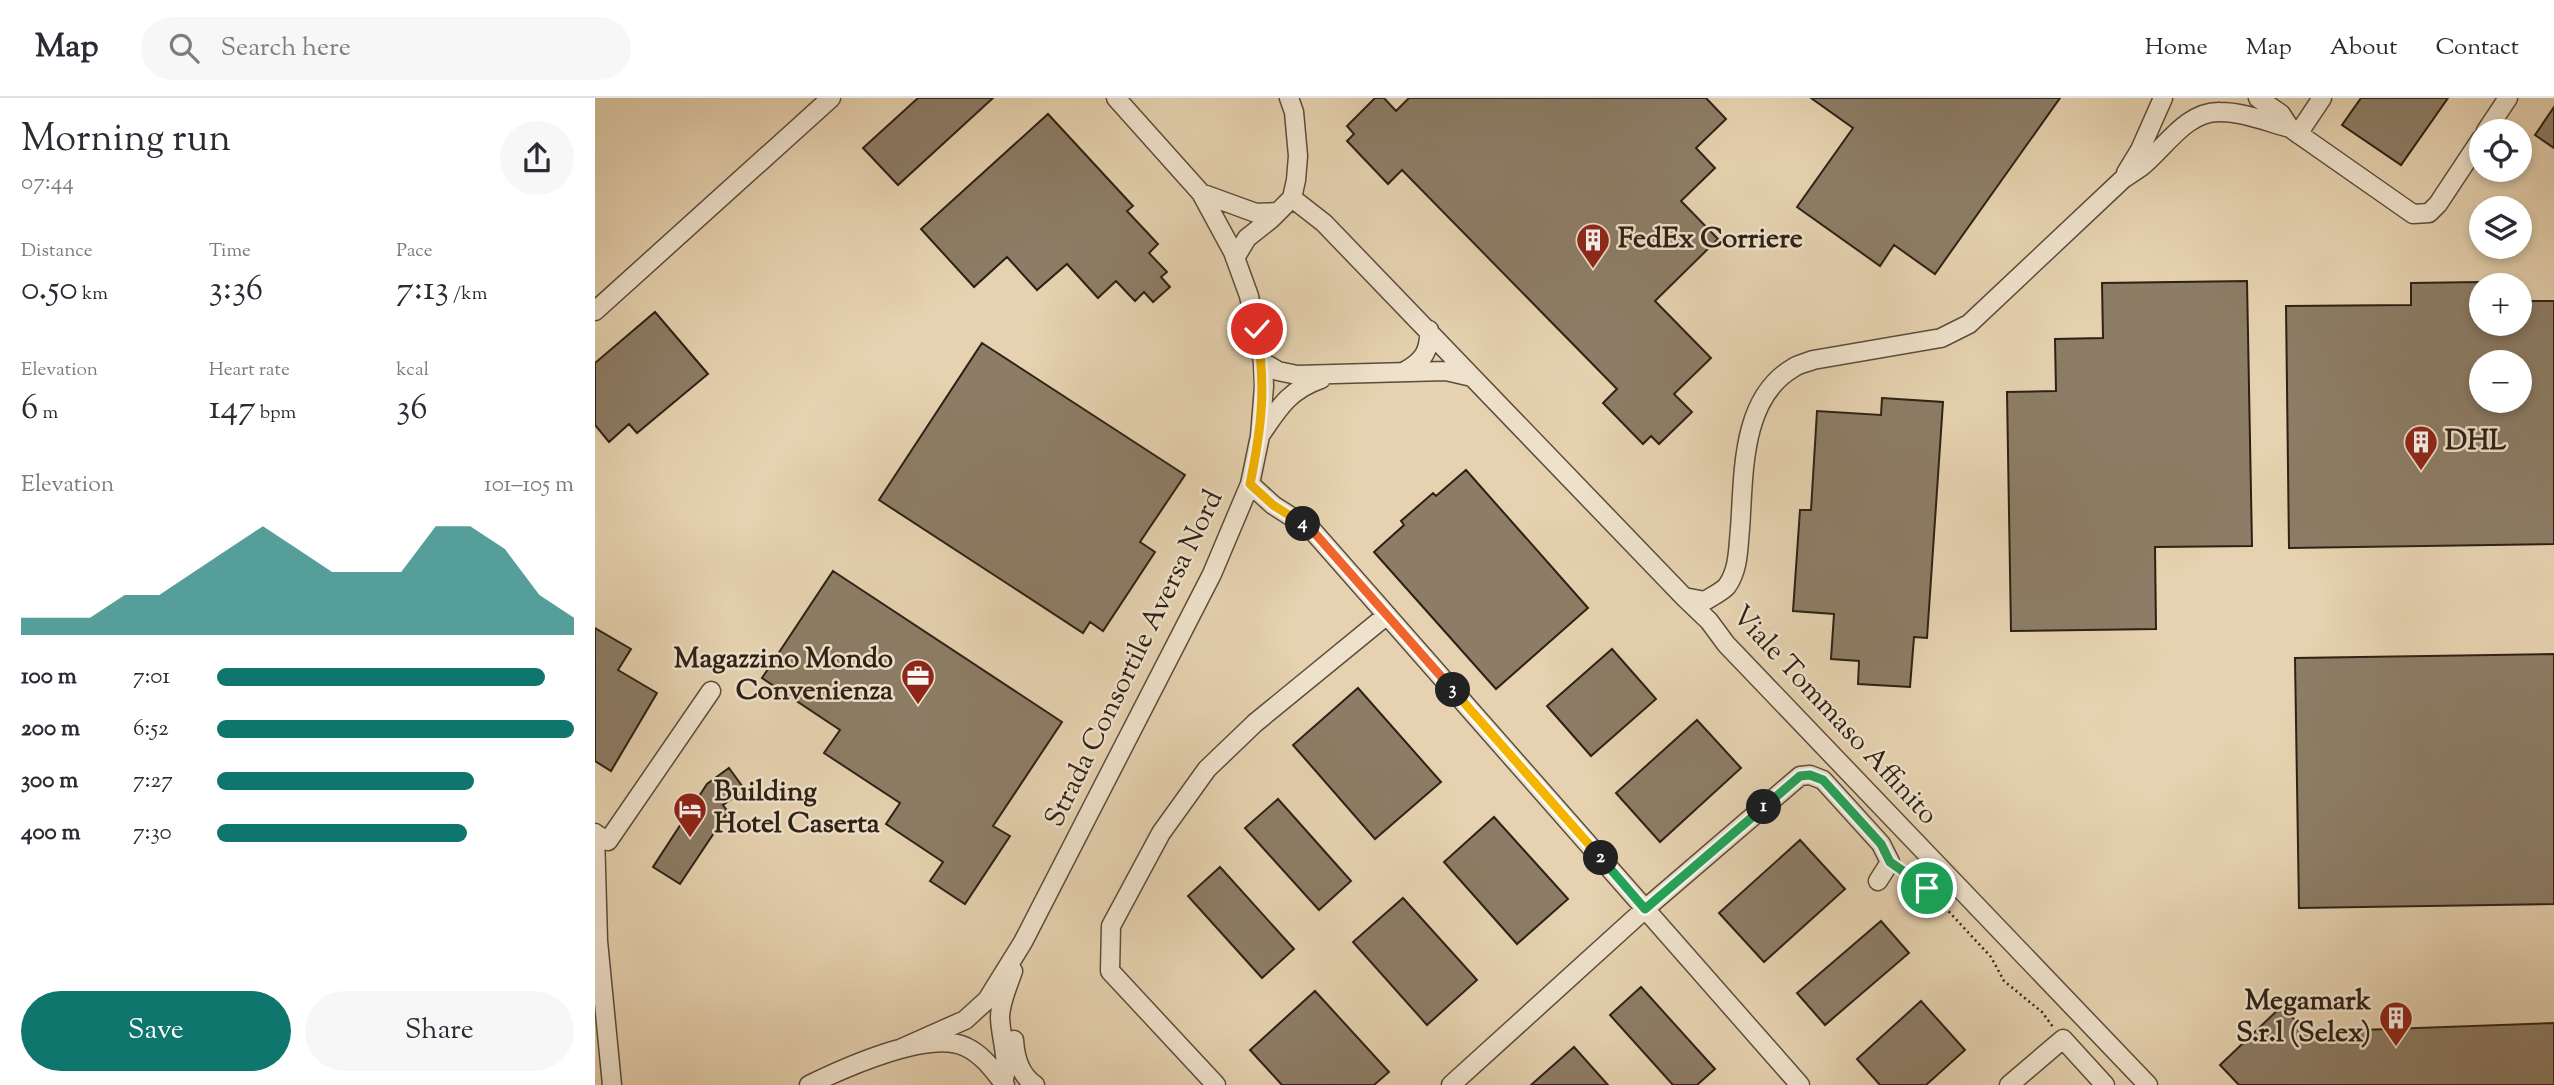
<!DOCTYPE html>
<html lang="en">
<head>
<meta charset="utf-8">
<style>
  :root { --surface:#fff; --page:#f7f7f7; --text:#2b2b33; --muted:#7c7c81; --line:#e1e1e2; --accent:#0f766e }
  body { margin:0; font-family:"Sorts Mill Goudy",serif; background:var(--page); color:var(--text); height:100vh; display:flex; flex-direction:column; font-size:26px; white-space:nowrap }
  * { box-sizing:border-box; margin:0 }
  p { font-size:23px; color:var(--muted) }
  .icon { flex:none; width:38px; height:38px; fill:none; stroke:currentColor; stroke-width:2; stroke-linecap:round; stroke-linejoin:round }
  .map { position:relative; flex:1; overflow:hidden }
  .side { display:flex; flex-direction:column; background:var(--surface); width:595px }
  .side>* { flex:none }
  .controls { position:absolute; left:1874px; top:21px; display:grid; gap:14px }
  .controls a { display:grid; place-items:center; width:63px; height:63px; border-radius:50%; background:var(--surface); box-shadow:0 4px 10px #0003; font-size:35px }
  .pin { position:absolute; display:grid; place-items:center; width:60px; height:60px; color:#fff; margin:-30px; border:4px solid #fff; border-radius:50%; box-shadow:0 2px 7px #0007 }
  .km { position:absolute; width:35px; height:35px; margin:-18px; border-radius:50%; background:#222; color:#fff; font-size:19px; line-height:35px; text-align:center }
  .round { display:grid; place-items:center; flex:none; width:74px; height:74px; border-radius:37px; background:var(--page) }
  .headline { display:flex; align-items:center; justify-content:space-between; height:119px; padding:0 21px }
  h1 { font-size:38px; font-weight:600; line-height:52px }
  .metrics { display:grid; grid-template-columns:repeat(3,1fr); gap:10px; height:119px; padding:7px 21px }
  .metrics div { display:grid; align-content:center }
  .metrics b { font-size:35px; font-weight:600 }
  .metrics small { font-size:19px; font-weight:400 }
  .metrics p { font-size:19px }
  .chart { height:196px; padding:14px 21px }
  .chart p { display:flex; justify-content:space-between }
  .chart svg { width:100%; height:126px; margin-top:7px; fill:var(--accent); opacity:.7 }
  .button { display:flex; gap:14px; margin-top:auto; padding:14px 21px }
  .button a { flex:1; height:80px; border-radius:42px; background:var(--accent); color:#fff; font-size:28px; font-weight:600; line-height:80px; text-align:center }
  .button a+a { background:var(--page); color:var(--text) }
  ul { padding:0 21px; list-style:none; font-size:23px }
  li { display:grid; grid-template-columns:112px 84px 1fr; align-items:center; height:52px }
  li i { height:18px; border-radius:9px; background:var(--accent) }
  header { display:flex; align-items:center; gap:42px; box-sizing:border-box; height:98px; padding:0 35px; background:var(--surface); border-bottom:2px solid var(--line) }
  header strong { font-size:33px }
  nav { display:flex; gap:38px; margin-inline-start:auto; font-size:24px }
  .search { width:490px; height:63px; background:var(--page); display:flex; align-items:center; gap:18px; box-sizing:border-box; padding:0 24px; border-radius:38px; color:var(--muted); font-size:26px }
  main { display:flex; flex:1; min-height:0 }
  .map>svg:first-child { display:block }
</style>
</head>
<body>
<header>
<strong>Map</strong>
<div class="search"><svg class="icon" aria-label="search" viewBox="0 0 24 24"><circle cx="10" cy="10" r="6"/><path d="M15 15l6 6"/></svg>Search here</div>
<nav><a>Home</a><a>Map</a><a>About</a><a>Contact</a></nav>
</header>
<main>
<section class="side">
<div class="headline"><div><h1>Morning run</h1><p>07:44</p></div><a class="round"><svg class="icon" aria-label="share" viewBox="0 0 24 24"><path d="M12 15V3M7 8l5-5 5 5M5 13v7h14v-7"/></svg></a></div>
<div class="metrics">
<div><p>Distance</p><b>0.50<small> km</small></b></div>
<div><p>Time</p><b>3:36</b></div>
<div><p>Pace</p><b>7:13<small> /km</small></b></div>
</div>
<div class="metrics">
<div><p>Elevation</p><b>6<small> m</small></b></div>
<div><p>Heart rate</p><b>147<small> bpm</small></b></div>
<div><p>kcal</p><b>36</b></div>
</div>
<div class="chart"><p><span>Elevation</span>101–105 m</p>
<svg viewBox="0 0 160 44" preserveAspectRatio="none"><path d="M0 44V38L10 38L20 38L30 30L40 30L50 22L60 14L70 6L80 14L90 22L100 22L110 22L120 6L130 6L140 14L150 30L160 38V44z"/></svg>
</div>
<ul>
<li><b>100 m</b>7:01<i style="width:92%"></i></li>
<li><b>200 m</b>6:52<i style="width:100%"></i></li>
<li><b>300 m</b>7:27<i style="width:72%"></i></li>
<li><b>400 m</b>7:30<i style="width:70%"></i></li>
</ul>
<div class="button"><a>Save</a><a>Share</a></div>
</section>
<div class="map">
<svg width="1959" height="987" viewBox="0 0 1959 987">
  <rect width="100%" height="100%" fill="#e6d2b0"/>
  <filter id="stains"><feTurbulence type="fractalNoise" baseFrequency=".00286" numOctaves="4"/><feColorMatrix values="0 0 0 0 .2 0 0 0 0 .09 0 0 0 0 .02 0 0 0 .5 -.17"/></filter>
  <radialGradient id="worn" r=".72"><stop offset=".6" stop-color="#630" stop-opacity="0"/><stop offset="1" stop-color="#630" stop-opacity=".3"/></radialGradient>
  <!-- building -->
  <path fill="#8d7d66" stroke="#2d2115" stroke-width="2" fill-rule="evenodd" d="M323,0H398L303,87L268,50Z
    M780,0H789L801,13L814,0H1111L1131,21L1101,50L1120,70L1086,103L1123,141L1060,203L1116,260L1079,296L1097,314L1064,346L1056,338L1048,346L1008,305L1022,291L807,72L793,86L752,43L759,36L752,28Z
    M1216,0H1465L1340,176L1299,147L1285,168L1202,109L1258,30Z
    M1766,0H1853L1806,67L1747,27Z
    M1959,9V50L1940,37Z
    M453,16L538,108L532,113L563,146L554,155L572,174L566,179L575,189L558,204L549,194L540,203L521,183L503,200L472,166L442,192L412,159L379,189L326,131Z
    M1652,183L1657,448L1560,449L1561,531L1416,533L1412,294L1461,293L1460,241L1508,240L1507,185Z
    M1885,184L1886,226H1925V203H1959V446L1694,450L1691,208L1816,207V185ZM1886,264H1925V303H1886Z
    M60,214L113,276L42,335L34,326L14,344L0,327V265Z
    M387,245L590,377L545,444L560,454L508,533L495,524L488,535L284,402Z
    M1287,300L1348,304L1332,540L1319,539L1315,589L1263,586L1264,563L1236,561L1239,516L1198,513L1205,412H1216L1222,313L1286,317Z
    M871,372L993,510L901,591L779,454L809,427L806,423L838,395L841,398Z
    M238,473L467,624L398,728L415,738L370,806L335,783L348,764L291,726L305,705L229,655L245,632L167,580Z
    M0,530L36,551L23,572L62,595L16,673L0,663Z
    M1017,551L1061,601L996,658L952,608Z
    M1959,556V806L1704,810L1700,560Z
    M763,590L846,684L780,741L698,647Z
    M1102,622L1146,670L1065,744L1021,695Z
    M134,670L150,692L128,707L133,714L85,786L58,769L112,686Z
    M683,701L756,783L724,812L650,730Z
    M899,719L973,801L922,846L849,764Z
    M1205,742L1250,791L1169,864L1124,815Z
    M625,769L699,851L667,880L593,798Z
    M808,800L882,882L832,927L758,844Z
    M1286,823L1314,855L1230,927L1202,895Z
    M1046,889L1120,971L1102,987H1078L1015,917Z
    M720,893L794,974L779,987H687L655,952Z
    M1326,903L1370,952L1331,987H1285L1262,961Z
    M1687,908L1711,934L1959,925V987H1644L1625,967Z
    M979,949L1013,987H936Z"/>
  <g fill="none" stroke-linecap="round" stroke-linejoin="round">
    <!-- minor casing -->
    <g stroke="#5b4d3c" stroke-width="21">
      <path id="minor" d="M1663,0L1686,16L1695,30L1818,116L1834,115L1843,106L1886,41
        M1891,33L1913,0
        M1703,36L1727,0
        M1531,75L1545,52L1568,0
        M606,95L661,115L681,114
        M697,100L729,125L1089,499L1110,503C1117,498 1127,494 1132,488C1144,471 1143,450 1145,431C1149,378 1145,301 1198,270C1203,266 1211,265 1218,262L1346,240L1374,226L1528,81C1534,77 1540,73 1546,69C1570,50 1591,13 1625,14C1649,14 1672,24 1695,30
        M640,160L652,140L676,121L697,100L701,82L703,58L699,14L694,0
        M0,213L236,0
        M668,264L683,273L702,277L851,273L877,279
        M810,273C828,263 835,253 834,232
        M666,336C684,310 694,292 726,281
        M655,386L678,407L717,432L1205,987
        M1089,499L1114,523L1131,546L1553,987
        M0,735L3,843L17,987
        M1,736L13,743L116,593
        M419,942C420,959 425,977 440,987
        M307,950L370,922L392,902L428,844L617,476L655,386L665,338L669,288L668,264L654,198L638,154L606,95L521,0
        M408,985C415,964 406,942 405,920C405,904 413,888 418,873
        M214,987C249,970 335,931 371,949C388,957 399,973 410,987
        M621,987L515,873L516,828L566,735L612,671L660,625L792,517
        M856,987L1050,811L1205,678L1215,677L1228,682L1286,746L1295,764L1283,783
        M1414,987L1468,941L1510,987"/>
    </g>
    <!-- path -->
    <path stroke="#2d2115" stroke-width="2.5" stroke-dasharray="2 3.5" stroke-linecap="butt" d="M1309,773L1332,790L1396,859L1409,883L1447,914L1458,929"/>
    <!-- minor -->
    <use href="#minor" stroke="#efe2cc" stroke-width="18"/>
  </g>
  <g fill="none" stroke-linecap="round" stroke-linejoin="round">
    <!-- split-1 casing -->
    <g stroke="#fff" stroke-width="14">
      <path id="split-1" d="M1169,709L1205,678L1215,677L1228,682L1286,746L1295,764L1332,790"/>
    </g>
    <!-- split-2 casing -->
    <g stroke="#fff" stroke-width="14">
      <path id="split-2" d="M1006,760L1050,811L1169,709"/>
    </g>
    <!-- split-3 casing -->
    <g stroke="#fff" stroke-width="14">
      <path id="split-3" d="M858,592L1006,760"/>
    </g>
    <!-- split-4 casing -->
    <g stroke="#fff" stroke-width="14">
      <path id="split-4" d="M708,426L717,432L858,592"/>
    </g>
    <!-- split-5 casing -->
    <g stroke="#fff" stroke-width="14">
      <path id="split-5" d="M662,231C671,289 667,328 655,386L678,407L708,426"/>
    </g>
    <!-- split-1 -->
    <use href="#split-1" stroke="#22a559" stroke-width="9"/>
    <!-- split-2 -->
    <use href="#split-2" stroke="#22a559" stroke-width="9"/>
    <!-- split-3 -->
    <use href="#split-3" stroke="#f5b400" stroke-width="9"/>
    <!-- split-4 -->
    <use href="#split-4" stroke="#f0652b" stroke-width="9"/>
    <!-- split-5 -->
    <use href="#split-5" stroke="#f5b400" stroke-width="9"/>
  </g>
  <!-- icons -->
  <defs>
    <g id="building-pin" transform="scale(1.75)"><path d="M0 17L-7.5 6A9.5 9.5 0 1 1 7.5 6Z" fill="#8f2418" stroke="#efe2cc"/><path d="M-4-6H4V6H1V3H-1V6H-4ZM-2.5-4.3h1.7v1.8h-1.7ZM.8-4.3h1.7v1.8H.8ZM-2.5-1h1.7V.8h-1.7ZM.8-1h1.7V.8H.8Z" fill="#fff"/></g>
    <g id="office-pin" transform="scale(1.75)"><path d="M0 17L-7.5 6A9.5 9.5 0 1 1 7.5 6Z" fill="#8f2418" stroke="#efe2cc"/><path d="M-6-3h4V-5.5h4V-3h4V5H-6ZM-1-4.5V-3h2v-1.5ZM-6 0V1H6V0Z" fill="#fff"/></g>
    <g id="hotel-pin" transform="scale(1.75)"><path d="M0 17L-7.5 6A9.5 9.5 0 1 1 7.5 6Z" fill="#8f2418" stroke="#efe2cc"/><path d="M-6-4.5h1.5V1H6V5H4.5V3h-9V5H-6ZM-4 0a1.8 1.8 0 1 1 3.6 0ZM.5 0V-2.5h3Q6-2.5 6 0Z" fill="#fff"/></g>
  </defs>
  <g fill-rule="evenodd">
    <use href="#building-pin" x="998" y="142"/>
    <use href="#building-pin" x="1826" y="344"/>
    <use href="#office-pin" x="323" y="578"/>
    <use href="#hotel-pin" x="95" y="711"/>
    <use href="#building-pin" x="1801" y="920"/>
  </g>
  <g text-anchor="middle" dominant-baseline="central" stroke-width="5" stroke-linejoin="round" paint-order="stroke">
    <!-- poi labels -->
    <g font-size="28" font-weight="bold" fill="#2d2115" stroke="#efe2cc" text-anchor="start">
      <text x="1023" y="142">FedEx Corriere</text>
      <text x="1850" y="344">DHL</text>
      <text x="298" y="562" text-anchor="end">Magazzino Mondo<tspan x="298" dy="32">Convenienza</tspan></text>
      <text x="119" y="695">Building<tspan x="119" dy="32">Hotel Caserta</tspan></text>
      <text x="1776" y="904" text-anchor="end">Megamark<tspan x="1776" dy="32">S.r.l (Selex)</tspan></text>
    </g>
    <!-- street labels -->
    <g font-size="28" fill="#2d2115" stroke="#efe2cc">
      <text transform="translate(540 561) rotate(-64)">Strada Consortile Aversa Nord</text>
      <text transform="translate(1239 618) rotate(47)">Viale Tommaso Affinito</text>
    </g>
  </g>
  <rect width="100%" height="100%" filter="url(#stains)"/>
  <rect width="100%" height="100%" fill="url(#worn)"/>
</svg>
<div class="controls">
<a><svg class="icon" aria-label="locate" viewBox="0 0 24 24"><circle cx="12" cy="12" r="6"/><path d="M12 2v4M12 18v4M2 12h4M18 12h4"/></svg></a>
<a><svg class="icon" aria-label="layers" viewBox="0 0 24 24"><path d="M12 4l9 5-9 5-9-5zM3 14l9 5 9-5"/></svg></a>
<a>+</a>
<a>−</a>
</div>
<div class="pin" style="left:1332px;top:790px;background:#1e9e55"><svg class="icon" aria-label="arrive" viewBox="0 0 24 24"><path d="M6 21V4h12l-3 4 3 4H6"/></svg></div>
<div class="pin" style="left:662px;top:231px;background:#d93025"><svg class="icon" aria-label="check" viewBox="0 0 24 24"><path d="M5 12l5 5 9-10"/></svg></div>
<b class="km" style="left:1169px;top:709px">1</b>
<b class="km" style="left:1006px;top:760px">2</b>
<b class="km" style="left:858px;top:592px">3</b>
<b class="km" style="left:708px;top:426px">4</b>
</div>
</main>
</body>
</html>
